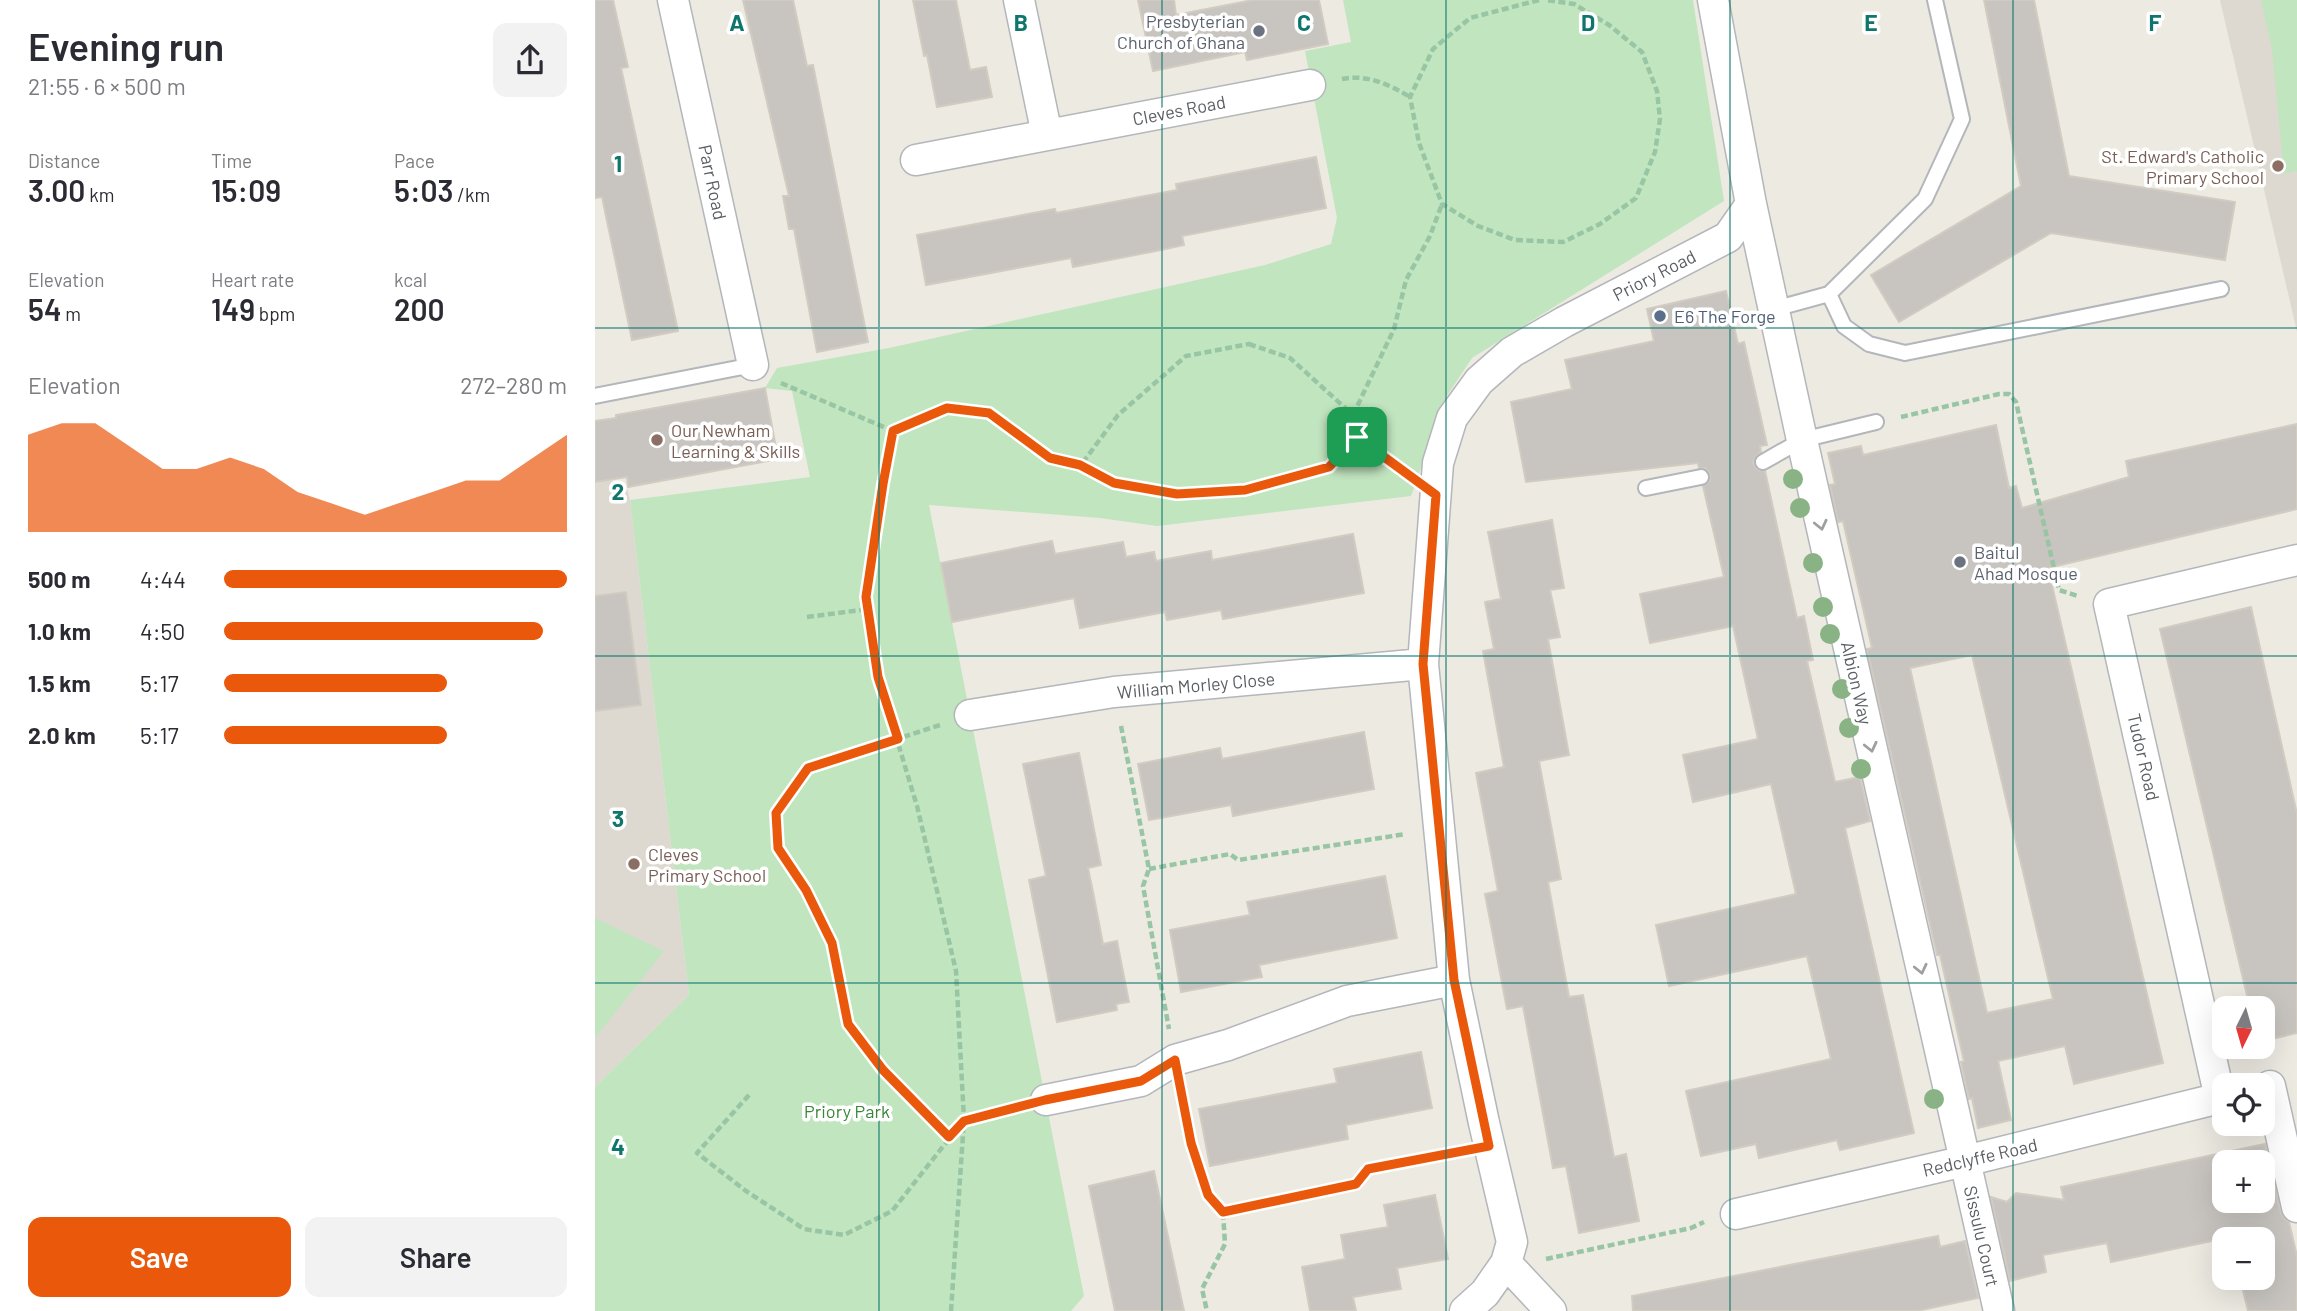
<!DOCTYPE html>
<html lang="en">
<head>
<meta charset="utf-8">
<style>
  :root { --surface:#fff; --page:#f2f2f3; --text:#2b2b33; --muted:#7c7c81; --accent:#ea580c }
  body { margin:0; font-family:Barlow,sans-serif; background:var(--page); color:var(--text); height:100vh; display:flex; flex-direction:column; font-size:26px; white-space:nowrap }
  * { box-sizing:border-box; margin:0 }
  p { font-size:23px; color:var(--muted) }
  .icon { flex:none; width:38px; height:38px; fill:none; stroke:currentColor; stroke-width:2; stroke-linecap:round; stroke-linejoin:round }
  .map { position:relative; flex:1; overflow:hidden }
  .drawer { display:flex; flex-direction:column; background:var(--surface); width:595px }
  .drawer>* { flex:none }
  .needle { width:46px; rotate:185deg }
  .tools { position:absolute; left:1617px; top:996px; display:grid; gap:14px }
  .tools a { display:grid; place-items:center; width:63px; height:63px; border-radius:14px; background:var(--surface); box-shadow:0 7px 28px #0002; font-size:35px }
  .pin { position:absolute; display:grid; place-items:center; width:60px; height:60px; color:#fff; margin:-30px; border-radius:14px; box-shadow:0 4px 10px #0006 }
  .round { display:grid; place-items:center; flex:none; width:74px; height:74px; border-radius:14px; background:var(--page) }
  .head { display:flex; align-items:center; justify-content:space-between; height:119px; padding:0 28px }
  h1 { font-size:38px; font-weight:600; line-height:52px }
  .stats { display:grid; grid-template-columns:repeat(3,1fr); gap:10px; height:119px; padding:7px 28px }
  .stats div { display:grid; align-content:center }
  .stats b { font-size:30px; font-weight:600 }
  .stats small { font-size:19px; font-weight:400 }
  .stats p { font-size:19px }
  .chart { height:196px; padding:14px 28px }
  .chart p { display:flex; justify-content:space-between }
  .chart svg { width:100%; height:126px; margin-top:7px; fill:var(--accent); opacity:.7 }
  .cta { display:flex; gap:14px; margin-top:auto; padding:14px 28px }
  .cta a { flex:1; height:80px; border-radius:14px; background:var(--accent); color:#fff; font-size:28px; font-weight:600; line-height:80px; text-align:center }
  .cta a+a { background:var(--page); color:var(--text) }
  ul { padding:0 28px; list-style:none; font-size:23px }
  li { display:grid; grid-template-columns:112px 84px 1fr; align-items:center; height:52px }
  li i { height:18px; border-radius:9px; background:var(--accent) }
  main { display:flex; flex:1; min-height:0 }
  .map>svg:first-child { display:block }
</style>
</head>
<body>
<main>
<section class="drawer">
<div class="head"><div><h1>Evening run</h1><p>21:55 · 6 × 500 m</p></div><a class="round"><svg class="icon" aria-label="share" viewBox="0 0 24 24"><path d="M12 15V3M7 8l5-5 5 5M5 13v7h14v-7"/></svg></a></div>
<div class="stats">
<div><p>Distance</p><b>3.00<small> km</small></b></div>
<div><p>Time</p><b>15:09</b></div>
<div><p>Pace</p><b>5:03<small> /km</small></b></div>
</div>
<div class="stats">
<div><p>Elevation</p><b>54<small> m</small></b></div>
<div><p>Heart rate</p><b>149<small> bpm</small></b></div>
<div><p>kcal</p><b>200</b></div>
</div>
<div class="chart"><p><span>Elevation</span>272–280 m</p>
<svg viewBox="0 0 160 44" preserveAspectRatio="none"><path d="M0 44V10L10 6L20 6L30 14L40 22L50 22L60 18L70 22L80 30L90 34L100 38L110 34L120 30L130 26L140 26L150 18L160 10V44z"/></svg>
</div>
<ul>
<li><b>500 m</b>4:44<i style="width:100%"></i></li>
<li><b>1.0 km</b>4:50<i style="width:93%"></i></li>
<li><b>1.5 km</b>5:17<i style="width:65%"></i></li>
<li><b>2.0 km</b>5:17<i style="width:65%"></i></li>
</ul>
<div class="cta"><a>Save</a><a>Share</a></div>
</section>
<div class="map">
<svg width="1702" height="1311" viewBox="0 0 1702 1311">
  <rect width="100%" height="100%" fill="#edeae2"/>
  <!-- education -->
  <path fill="#ddd9d0" d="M1625,0H1702V332Z
    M15,480L32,488L35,500L94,995L0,1087V482Z"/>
  <!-- green -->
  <path fill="#c1e5bf" d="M748,0H1098L1129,201L877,358L851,397L816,496L562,526L505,518L334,505L489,1296L476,1311H0V1087L94,995L35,500L215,477L197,391L170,388L182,368L294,348L670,265L736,244L742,218L710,51L756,42Z
    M1666,0H1702V171L1689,174L1677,50Z
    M0,918L69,951L0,1038Z"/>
  <!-- building -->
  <path fill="#c8c5c0" stroke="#d2cbc1" stroke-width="2" fill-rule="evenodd" d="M0,0H18L33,67L26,68L83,331L37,340L7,197L0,198Z
    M148,0H198L212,66L218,65L273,342L222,352L199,229H194L188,196H194Z
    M318,0H361L375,70L391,67L397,97L342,107L332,55L329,56Z
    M543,0H579L581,15L658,0H724L733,44L652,60L650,52L558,71Z
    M1389,0H1439L1474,176L1640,202L1630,260L1456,233L1304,322L1276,275L1426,186Z
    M721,157L731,208L587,236L589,245L561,251L478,267L476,258L331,285L322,235L460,209L461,213L550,196L582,190L581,184Z
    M1131,291L1143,344L1149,342L1172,445L1165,446L1166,452L1160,457L1158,463L1163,470L1170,471L1202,618L1209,616L1218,660L1212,661L1240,782L1265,777L1275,821L1250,828L1319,1133L1245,1150L1242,1140L1164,1158L1161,1144L1106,1156L1091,1091L1236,1059L1212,956L1074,986L1061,925L1201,894L1176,784L1098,802L1088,755L1163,739L1138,626L1055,643L1045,594L1129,577L1108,486L1115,481V474L1110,468H1104L1103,463L931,482L916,402L977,389L970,360L1059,341L1052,309Z
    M170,388L183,459L33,487L32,477L0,482V421L21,418V415Z
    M1702,424V509L1453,568L1568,1063L1479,1084L1470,1046L1403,1061L1416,1120L1383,1128L1377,1098L1374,1099L1366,1062L1369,1061L1345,955H1342L1272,649L1277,648L1248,521L1243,522L1235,485L1240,484L1233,453L1266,446L1268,455L1401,425L1414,488L1421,486L1427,508L1534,477L1531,461ZM1377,655L1458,999L1392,1013L1315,668Z
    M957,520L969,588L955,590L965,637L953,639L974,755L944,761L966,879L953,882L974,997L988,995L1019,1157L1031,1154L1044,1221L984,1233L971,1166L958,1168L928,1006L912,1009L890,894L903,891L881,773L909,767L888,651L899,649L890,602L906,599L893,532Z
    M758,534L769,593L628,619L626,610L572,620L570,612L485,628L479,598L357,622L346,563L457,541L460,554L528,542L531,557L559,552L561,561L616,551L617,560Z
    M31,592L46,705L0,711V596Z
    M1656,607L1702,814V1033L1668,1041V1008H1655L1565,629Z
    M769,732L779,789L638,816L636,805L554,820L543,764L625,748L627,759Z
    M484,753L506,865L493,868L499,897L508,944L522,941L534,1002L521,1004L522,1010L462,1022L434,880L451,876L428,764Z
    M790,876L802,938L664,965L667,977L586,992L575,930L655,915L652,902Z
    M826,1052L837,1108L751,1125L753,1139L615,1166L604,1109L742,1083L739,1069Z
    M1670,1144L1685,1211L1689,1218L1694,1222L1702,1256V1311H1653L1645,1278H1668V1239H1636V1237L1516,1262L1512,1243L1448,1255L1451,1272L1415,1281L1396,1197L1412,1202L1421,1193L1469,1200L1466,1187ZM1629,1162H1668V1200H1629Z
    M559,1171L589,1311H520L494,1186Z
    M840,1195L853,1259L802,1268L806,1289L758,1297L761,1311H715L707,1267L750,1259L746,1235L793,1227L789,1205Z
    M1343,1236L1345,1247L1370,1241L1383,1298L1322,1311H1038L1037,1296Z"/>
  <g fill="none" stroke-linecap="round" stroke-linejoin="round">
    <!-- service casing -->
    <g stroke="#b3b6ba" stroke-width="18">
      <path id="service" d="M1234,294L1249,326L1274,344L1310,353L1626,289
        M1179,309L1234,294L1330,199L1367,119L1340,0
        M0,396L158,365
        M1168,462L1207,440L1281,422
        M1051,488L1106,477"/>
    </g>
    <!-- minor casing -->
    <g stroke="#b3b6ba" stroke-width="33">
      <path id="minor" d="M78,0L158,365
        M424,0L452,135
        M1118,0L1156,204L1207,440L1404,1311
        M321,160L715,85
        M375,715L519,692L828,664
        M1675,1086L1702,1207
        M1625,1098L1514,604L1702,560
        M451,1100L546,1081L580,1060L633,1045L752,1001L859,980
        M1141,1214L1370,1161L1629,1097
        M870,1311L890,1293L911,1263
        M956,1311L911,1263L917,1242L889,1123L859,980L828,664L843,463L857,418L884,381L917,352L969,322L1133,237L1156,204"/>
    </g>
    <!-- path -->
    <path stroke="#98c5a3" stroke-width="4.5" stroke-dasharray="7 3.5" stroke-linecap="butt" d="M944,0L875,18L838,49L815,97L824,143L847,204L883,226L920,240L968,242L1005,224L1041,198L1060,152L1065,119L1062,91L1047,52L1014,25L979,4L952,0
      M747,79C771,74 794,84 815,97
      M654,344L695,358L758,415L762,437L734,467L650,490L582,494L519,483L486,465L523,415L591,356Z
      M186,383L298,431
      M758,415L799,329L811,280L835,236L847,204
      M1306,417L1404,394H1414L1421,402L1464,590L1483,596
      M762,437L809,472
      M212,617L274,609
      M345,725L213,768L181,813L183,848L211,890L237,942L253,1024L288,1070L354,1137
      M526,726L554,869L548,886L574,1029
      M554,869L635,854L643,860L811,834
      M154,1095L102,1153L151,1191L209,1229L249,1235L297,1211L369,1120L419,1108
      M587,1096L596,1143L613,1195L628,1212L630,1244L607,1289L612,1311
      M628,1212L761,1183L773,1169L862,1152
      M951,1259L1096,1228L1109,1222
      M356,1311L369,1120L361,971L322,806L283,677L271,597L287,484L298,431L352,408L394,413L455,458L486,465"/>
    <!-- service -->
    <use href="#service" stroke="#fff" stroke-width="14"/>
    <!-- minor -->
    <use href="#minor" stroke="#fff" stroke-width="30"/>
  </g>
  <!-- trees -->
  <g fill="#89b384">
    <circle cx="1198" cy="479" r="10"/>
    <circle cx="1205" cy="508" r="10"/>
    <circle cx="1218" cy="563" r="10"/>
    <circle cx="1228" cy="607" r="10"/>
    <circle cx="1235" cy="634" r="10"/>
    <circle cx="1247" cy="689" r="10"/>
    <circle cx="1254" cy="728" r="10"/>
    <circle cx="1266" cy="769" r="10"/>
    <circle cx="1339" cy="1099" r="10"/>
  </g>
  <!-- one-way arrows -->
  <defs><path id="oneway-chevron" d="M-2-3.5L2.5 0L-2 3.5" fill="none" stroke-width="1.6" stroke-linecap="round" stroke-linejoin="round" transform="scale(1.75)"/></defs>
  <g stroke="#9d9fa1">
    <use href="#oneway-chevron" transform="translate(1226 525) rotate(77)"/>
    <use href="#oneway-chevron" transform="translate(1276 747) rotate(77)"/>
    <use href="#oneway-chevron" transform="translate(1326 969) rotate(77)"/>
  </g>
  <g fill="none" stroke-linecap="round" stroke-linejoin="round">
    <!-- route casing -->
    <g stroke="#fff" stroke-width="14">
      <path id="route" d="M352,408L394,413L455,458L485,465L519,483L582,494L650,490L734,467L762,437L841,495L828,664L859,980L894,1146L773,1169L761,1184L628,1212L613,1195L596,1143L580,1060L546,1081L450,1100L369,1121L354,1137L288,1070L253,1024L237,943L211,890L183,848L181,813L213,768L303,739L283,677L271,597L288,484L298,431Z"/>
    </g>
    <!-- route -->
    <use href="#route" stroke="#ea580c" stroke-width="9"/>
  </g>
  <!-- grid -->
  <path fill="none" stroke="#0f766e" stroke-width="2" stroke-opacity="0.55" d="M284,0V1311M567,0V1311M851,0V1311M1135,0V1311M1418,0V1311M0,328H1702M0,656H1702M0,983H1702"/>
  <!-- markers -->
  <g fill="#6b7280" stroke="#fff" stroke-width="2.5">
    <circle cx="664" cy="31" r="7"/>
    <circle cx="1365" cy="562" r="7"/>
  </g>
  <g fill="#8d6e63" stroke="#fff" stroke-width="2.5">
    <circle cx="1683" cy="166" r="7"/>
    <circle cx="62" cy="440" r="7"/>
    <circle cx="39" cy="864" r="7"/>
  </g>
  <circle fill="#5c6f8a" stroke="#fff" stroke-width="2.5" cx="1065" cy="316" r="7"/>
  <g text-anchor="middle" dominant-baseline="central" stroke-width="7" stroke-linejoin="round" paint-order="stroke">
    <!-- worship labels -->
    <g font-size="18" fill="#5b616d" stroke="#fff" text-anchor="end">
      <text x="650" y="21">Presbyterian<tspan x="650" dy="21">Church of Ghana</tspan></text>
      <text x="1379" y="552" text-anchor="start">Baitul<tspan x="1379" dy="21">Ahad Mosque</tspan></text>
    </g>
    <!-- street labels -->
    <g font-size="18" fill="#5b5f63" stroke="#fff">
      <text transform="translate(584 110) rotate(-11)">Cleves Road</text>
      <text transform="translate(118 182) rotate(78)">Parr Road</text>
      <text transform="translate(1059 275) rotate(-27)">Priory Road</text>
      <text transform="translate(1262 683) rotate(77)">Albion Way</text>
      <text transform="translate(601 685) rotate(-5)">William Morley Close</text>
      <text transform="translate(1549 757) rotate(77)">Tudor Road</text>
      <text transform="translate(1385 1157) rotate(-13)">Redclyffe Road</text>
      <text transform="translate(1387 1236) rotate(77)">Sissulu Court</text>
    </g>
    <!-- education labels -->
    <g font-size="18" fill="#785e54" stroke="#fff" text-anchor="start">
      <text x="1669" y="156" text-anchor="end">St. Edward's Catholic<tspan x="1669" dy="21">Primary School</tspan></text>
      <text x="76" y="430">Our Newham<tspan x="76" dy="21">Learning &amp; Skills</tspan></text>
      <text x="53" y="854">Cleves<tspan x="53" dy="21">Primary School</tspan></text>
    </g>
    <!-- service labels -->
    <g font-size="18" fill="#4e5e75" stroke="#fff" text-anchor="start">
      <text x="1079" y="316">E6 The Forge</text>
    </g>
    <!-- park labels -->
    <g font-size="18" fill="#388637" stroke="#fff">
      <text x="252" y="1111">Priory Park</text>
    </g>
  </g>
  <g font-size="23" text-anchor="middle" font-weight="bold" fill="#0f766e" stroke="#fff" stroke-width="7" stroke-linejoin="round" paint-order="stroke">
    <text x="142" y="31">A</text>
    <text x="426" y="31">B</text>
    <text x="709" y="31">C</text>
    <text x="993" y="31">D</text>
    <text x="1276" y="31">E</text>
    <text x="1560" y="31">F</text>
    <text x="23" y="172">1</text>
    <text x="23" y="500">2</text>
    <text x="23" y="827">3</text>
    <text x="23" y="1155">4</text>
  </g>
</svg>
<div class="tools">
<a><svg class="needle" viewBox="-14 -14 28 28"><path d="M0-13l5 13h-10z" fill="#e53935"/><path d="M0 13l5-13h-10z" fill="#7c7c81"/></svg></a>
<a><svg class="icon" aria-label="locate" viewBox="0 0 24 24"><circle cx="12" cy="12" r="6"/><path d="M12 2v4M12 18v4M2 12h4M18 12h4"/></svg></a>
<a>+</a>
<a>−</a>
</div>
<div class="pin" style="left:762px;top:437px;background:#1e9e55"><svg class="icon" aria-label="arrive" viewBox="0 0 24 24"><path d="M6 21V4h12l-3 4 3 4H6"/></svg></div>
</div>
</main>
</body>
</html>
